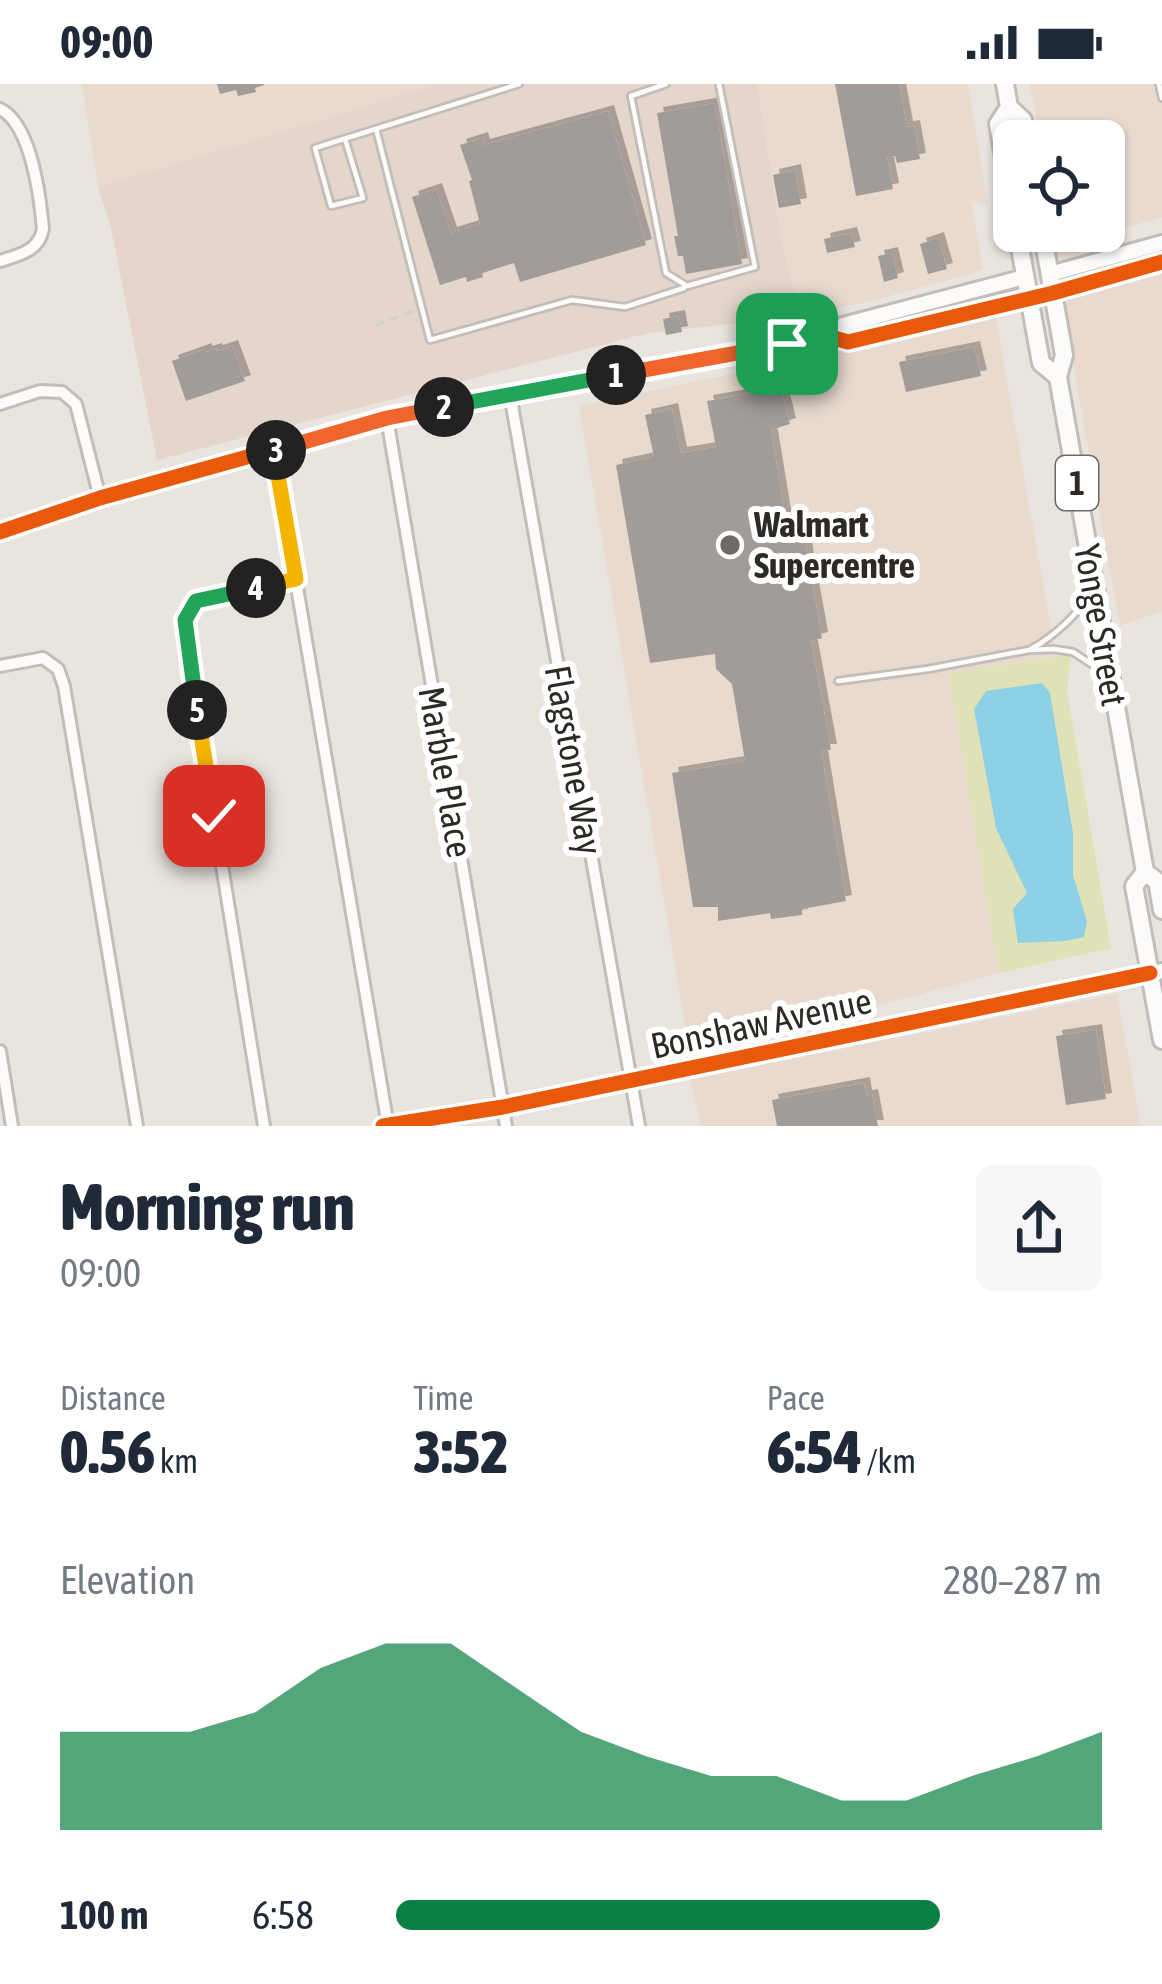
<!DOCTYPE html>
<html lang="en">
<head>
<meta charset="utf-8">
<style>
  :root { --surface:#fff; --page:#f6f6f7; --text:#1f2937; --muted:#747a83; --accent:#0b8043 }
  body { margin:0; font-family:"Asap Condensed",sans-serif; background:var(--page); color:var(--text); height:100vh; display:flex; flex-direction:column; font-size:45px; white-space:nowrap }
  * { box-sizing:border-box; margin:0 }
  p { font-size:39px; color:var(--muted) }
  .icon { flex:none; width:66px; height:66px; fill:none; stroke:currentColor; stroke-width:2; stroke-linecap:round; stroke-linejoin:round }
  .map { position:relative; height:1042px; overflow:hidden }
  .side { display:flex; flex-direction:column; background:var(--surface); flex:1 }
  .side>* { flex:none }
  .tools { position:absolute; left:993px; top:36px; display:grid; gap:24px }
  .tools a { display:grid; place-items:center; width:132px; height:132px; border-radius:18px; background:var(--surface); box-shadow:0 3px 9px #0004; font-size:60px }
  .pin { position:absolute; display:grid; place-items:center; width:102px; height:102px; color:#fff; margin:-51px; border-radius:24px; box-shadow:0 6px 18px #0006 }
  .km { position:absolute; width:60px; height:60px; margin:-30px; border-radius:50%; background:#222; color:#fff; font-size:33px; line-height:60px; text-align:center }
  .round { display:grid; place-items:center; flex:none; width:126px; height:126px; border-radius:18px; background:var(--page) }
  .head { display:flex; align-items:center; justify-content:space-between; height:204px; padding:0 60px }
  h1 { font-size:66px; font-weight:800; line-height:90px }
  .metrics { display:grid; grid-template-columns:repeat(3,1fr); gap:18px; height:204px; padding:12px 60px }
  .metrics div { display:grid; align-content:center }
  .metrics b { font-size:60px; font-weight:800 }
  .metrics small { font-size:33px; font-weight:400 }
  .metrics p { font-size:33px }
  .chart { height:336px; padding:24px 60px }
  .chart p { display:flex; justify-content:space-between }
  .chart svg { width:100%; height:216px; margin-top:12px; fill:var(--accent); opacity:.7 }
  ul { padding:0 60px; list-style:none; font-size:39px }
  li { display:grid; grid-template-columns:192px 144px 1fr; align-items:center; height:90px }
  li i { height:30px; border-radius:15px; background:var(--accent) }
  .status { display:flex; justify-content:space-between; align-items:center; height:84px; padding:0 60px; background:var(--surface); direction:ltr }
  .status svg { height:33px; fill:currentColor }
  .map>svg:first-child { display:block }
</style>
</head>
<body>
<div class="status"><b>09:00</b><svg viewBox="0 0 49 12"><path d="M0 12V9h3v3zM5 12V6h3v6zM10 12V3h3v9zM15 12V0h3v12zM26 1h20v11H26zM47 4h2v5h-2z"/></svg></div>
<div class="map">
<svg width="1162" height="1042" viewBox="0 0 1162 1042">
  <defs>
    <filter id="shadow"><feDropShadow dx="6" dy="-6" stdDeviation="0" flood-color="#0004"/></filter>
  </defs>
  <rect width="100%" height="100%" fill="#eae4de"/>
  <!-- built -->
  <path fill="#e8dacf" d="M82,0H438L98,103Z
    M757,0H968L988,122L971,116L983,186L868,218L801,232L782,158Z
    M1030,0H1162V133L1060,163L1057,147H1104V57H1040Z
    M1162,187V527L1120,542L1061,213Z
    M996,234L1056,572L949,590L999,889L846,930L688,958L579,322Z
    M1117,910L1141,1042H701L690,995Z"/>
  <!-- industrial -->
  <path fill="#e4d6cc" d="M438,0H757L782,158L801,232L648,249L157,376L111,144L98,103Z"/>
  <!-- green -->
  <path fill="#dee2b6" d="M1071,570L1067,607L1111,864L999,889L949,590Z"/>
  <!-- water -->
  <path fill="#8ed1e6" d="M1042,599L1050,609L1073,749V791L1087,837L1084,853L1066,857L1018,859L1013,825L1027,809L996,744L974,625L986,607Z"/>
  <!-- building -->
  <path fill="#a19c98" filter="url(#shadow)" d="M217,0H264V1L255,4L256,8L238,12L236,6L220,10Z
    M835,0H899L907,43L914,42L920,75L897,79L895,72L887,73L893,105L856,112Z
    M715,19L742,180L686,190L683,172H678L674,152H678L657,29Z
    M608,27L646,161L520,198L514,179L482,189L483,193L467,198L466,193L440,201L412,113L436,105L451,149L480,140L469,97L472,96L460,61L482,54L484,61Z
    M795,86L801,120L779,124L773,91Z
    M851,149L855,163L827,169L824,155Z
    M938,154L947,185L928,190L920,160Z
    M892,169L898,194L884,198L878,172Z
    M679,232L682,248L666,251L663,235Z
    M232,262L245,297L186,317L172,277L206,265V268L216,265L217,267Z
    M974,263L981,292L906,308L899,278Z
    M781,304L790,340L771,346L785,431L800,430L822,554L811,557L831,666H821L846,817L802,825V831L771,835L770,829L718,837V823H693L672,689L745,677L732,600L716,585L715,570L650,579L616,381L654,373L645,331L672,325L681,369L716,363L707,317Z
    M1096,946L1106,1015L1066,1021L1056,952Z
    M864,999L866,1012L872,1011L878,1042H777L772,1016Z"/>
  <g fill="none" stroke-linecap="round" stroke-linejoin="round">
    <!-- service casing -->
    <g stroke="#c2bdb8" stroke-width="10">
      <path id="service" d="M666,0L631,12L666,189L687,202L755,183L719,0
        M1159,0L1162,14
        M376,45L430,256L572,216L625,223L684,204
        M345,55L363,114L331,122L315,64L519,0
        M1031,565C1056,551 1075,533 1092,508
        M838,597L928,585L1029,566L1054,565L1073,568L1105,589"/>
    </g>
    <!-- minor casing -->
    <g stroke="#c2bdb8" stroke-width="16">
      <path id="minor" d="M0,25C31,40 40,112 43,145C39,167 19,171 0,177
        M510,310L639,1042
        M0,320L40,307L62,308L76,320L100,414
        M387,334L506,1042
        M274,367L388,1042
        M0,582L43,574L58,585L64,602L137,1042
        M0,967L12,1042
        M264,1042L189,577L185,536L196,517L296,495"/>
    </g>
    <!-- tertiary casing -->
    <g stroke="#c2bdb8" stroke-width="20">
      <path id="tertiary" d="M1050,190L1162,159
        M1053,209L1162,178
        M831,253L843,241L1025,193
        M0,448L100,414L387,334L831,253L848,258L1029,213
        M383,1042L503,1023L1162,887"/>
    </g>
    <!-- primary casing -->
    <g stroke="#c2bdb8" stroke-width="22">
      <path id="primary" d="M1005,0L1009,23L1023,36L1027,57
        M1009,23L998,40L1014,128
        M1017,147L1041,279L1058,293
        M1042,147L1064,271L1058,293L1145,788L1157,797L1162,826
        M1145,788L1134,802L1162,956"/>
    </g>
    <!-- path -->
    <path stroke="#d2d0ce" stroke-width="3" stroke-dasharray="9 6" stroke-linecap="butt" d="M376,241L414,227"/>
    <!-- service -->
    <use href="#service" stroke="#fcfbfa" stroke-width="4.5"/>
    <!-- minor -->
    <use href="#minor" stroke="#fcfbfa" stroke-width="10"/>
    <!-- tertiary -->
    <use href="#tertiary" stroke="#fcfbfa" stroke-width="14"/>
    <!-- primary -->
    <use href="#primary" stroke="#fcfbfa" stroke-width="16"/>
    <!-- cycleway casing -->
    <g stroke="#fff" stroke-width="22">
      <path id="cycleway" d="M0,448L100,414L387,334L831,253L848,258L1053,209L1162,178
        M383,1042L503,1023L1150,889"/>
    </g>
    <!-- cycleway -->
    <use href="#cycleway" stroke="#e8590c" stroke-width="15"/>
  </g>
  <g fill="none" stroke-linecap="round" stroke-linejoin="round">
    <!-- split-1 casing -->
    <g stroke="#fff" stroke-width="24">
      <path id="split-1" d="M616,291L787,260"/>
    </g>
    <!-- split-2 casing -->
    <g stroke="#fff" stroke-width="24">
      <path id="split-2" d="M444,323L616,291"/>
    </g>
    <!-- split-3 casing -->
    <g stroke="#fff" stroke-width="24">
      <path id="split-3" d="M276,366L387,334L444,323"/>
    </g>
    <!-- split-4 casing -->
    <g stroke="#fff" stroke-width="24">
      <path id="split-4" d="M256,504L296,495L276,380V366"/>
    </g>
    <!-- split-5 casing -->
    <g stroke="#fff" stroke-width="24">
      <path id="split-5" d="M197,626L185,536L196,517L256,504"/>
    </g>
    <!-- split-6 casing -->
    <g stroke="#fff" stroke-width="24">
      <path id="split-6" d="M197,626L214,732"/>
    </g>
    <!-- split-1 -->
    <use href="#split-1" stroke="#f0652b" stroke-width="15"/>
    <!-- split-2 -->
    <use href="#split-2" stroke="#22a559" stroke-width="15"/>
    <!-- split-3 -->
    <use href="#split-3" stroke="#f0652b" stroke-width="15"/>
    <!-- split-4 -->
    <use href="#split-4" stroke="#f5b400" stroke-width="15"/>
    <!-- split-5 -->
    <use href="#split-5" stroke="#22a559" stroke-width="15"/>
    <!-- split-6 -->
    <use href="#split-6" stroke="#f5b400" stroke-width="15"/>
  </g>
  <!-- markers -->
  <circle fill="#6f6a65" stroke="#fff" stroke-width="4.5" cx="730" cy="461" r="12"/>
  <g text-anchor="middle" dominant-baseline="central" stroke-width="12" stroke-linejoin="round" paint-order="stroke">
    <!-- shield labels -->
    <rect fill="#fff" stroke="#6c6966" stroke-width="3" x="1056" y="372" width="42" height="54" rx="9"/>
    <g font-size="33" font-weight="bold" fill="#2d2924">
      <text x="1077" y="399">1</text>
    </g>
    <!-- poi labels -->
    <g font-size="36" font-weight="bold" fill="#2d2924" stroke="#fff" text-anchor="start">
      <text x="754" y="440">Walmart<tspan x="754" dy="41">Supercentre</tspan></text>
    </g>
    <!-- street labels -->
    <g font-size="36" fill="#2d2924" stroke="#fff">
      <text transform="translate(1101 541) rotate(80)">Yonge Street</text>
      <text transform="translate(574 676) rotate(80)">Flagstone Way</text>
      <text transform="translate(446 688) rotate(80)">Marble Place</text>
      <text transform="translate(761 939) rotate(-12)">Bonshaw Avenue</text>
    </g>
  </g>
</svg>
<div class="tools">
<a><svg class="icon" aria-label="locate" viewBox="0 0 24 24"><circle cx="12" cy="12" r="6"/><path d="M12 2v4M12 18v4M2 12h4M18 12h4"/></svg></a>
</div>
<div class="pin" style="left:787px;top:260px;background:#1e9e55"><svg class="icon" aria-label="arrive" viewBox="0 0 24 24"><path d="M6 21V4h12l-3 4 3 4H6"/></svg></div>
<div class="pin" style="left:214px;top:732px;background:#d93025"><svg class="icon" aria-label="check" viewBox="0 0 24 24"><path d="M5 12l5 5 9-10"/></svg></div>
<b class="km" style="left:616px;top:291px">1</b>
<b class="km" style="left:444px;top:323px">2</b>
<b class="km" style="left:276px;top:366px">3</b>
<b class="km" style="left:256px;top:504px">4</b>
<b class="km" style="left:197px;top:626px">5</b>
</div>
<section class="side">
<div class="head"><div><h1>Morning run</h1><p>09:00</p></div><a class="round"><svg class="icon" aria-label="share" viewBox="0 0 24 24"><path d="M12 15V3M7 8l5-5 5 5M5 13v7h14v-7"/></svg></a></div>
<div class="metrics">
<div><p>Distance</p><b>0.56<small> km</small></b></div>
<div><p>Time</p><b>3:52</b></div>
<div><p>Pace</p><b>6:54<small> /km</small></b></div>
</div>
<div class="chart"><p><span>Elevation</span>280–287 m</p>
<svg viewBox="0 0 160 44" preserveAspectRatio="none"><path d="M0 44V24L10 24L20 24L30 20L40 11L50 6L60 6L70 15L80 24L90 29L100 33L110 33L120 38L130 38L140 33L150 29L160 24V44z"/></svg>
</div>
<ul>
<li><b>100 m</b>6:58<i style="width:77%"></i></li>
</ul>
</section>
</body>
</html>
